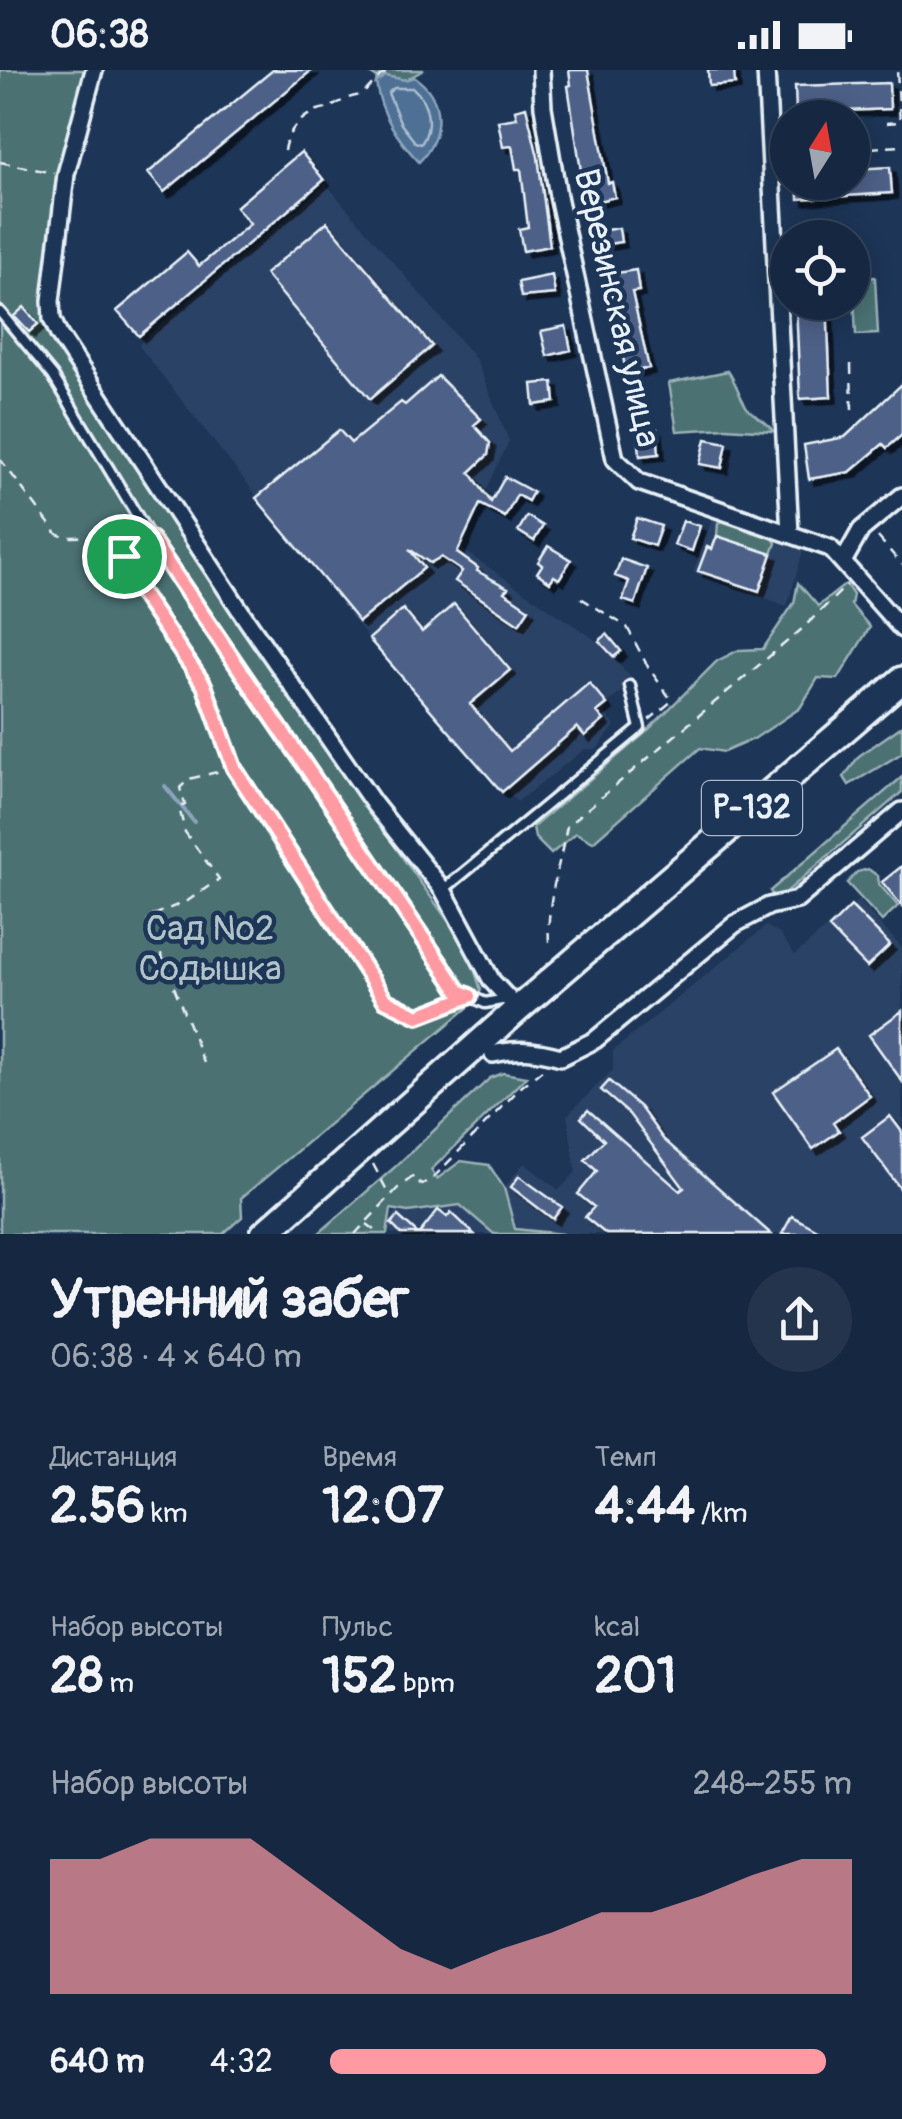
<!DOCTYPE html>
<html lang="ru">
<head>
<meta charset="utf-8">
<style>
  :root { --surface:#162841; --page:#23344c; --text:#f1f3f6; --muted:#9ea6b1; --line:#35445a; --accent:#ff9aa2 }
  body { margin:0; font-family:Pangolin,sans-serif; background:var(--page); color:var(--text); height:100vh; display:flex; flex-direction:column; font-size:38px; white-space:nowrap }
  * { box-sizing:border-box; margin:0 }
  p { font-size:32px; color:var(--muted) }
  .icon { flex:none; width:55px; height:55px; fill:none; stroke:currentColor; stroke-width:2; stroke-linecap:round; stroke-linejoin:round }
  .map { position:relative; height:1164px; overflow:hidden }
  .drawer { display:flex; flex-direction:column; background:var(--surface); flex:1 }
  .drawer>* { flex:none }
  .needle { width:65px; rotate:11deg }
  .controls { position:absolute; left:770px; top:30px; display:grid; gap:20px }
  .controls a { display:grid; place-items:center; width:100px; height:100px; border-radius:50%; background:var(--surface); box-shadow:0 5px 25px #0003,0 0 0 2px var(--line); font-size:50px }
  .pin { position:absolute; display:grid; place-items:center; width:85px; height:85px; color:#fff; margin:-42px; border:5px solid #fff; border-radius:50%; box-shadow:0 2px 10px #0007 }
  .round { display:grid; place-items:center; flex:none; width:105px; height:105px; border-radius:52px; background:var(--page) }
  .head { display:flex; align-items:center; justify-content:space-between; height:170px; padding:0 50px }
  h1 { font-size:55px; font-weight:700; line-height:75px }
  .figures { display:grid; grid-template-columns:repeat(3,1fr); gap:15px; height:170px; padding:10px 50px }
  .figures div { display:grid; align-content:center }
  .figures b { font-size:50px; font-weight:700 }
  .figures small { font-size:28px; font-weight:400 }
  .figures p { font-size:28px }
  .chart { height:280px; padding:20px 50px }
  .chart p { display:flex; justify-content:space-between }
  .chart svg { width:100%; height:180px; margin-top:10px; fill:var(--accent); opacity:.7 }
  ul { padding:0 50px; list-style:none; font-size:32px }
  li { display:grid; grid-template-columns:160px 120px 1fr; align-items:center; height:75px }
  li i { height:25px; border-radius:12px; background:var(--accent) }
  .status { display:flex; justify-content:space-between; align-items:center; height:70px; padding:0 50px; background:var(--surface); direction:ltr }
  .status svg { height:28px; fill:currentColor }
  .map>svg:first-child { display:block }
</style>
</head>
<body>
<div class="status"><b>06:38</b><svg viewBox="0 0 49 12"><path d="M0 12V9h3v3zM5 12V6h3v6zM10 12V3h3v9zM15 12V0h3v12zM26 1h20v11H26zM47 4h2v5h-2z"/></svg></div>
<div class="map">
<svg width="902" height="1164" viewBox="0 0 902 1164">
  <defs>
    <filter id="shadow"><feDropShadow dx="5.5" dy="5.5" stdDeviation="0" flood-color="#0009"/></filter>
  </defs>
  <rect width="100%" height="100%" fill="#1d3557"/>
  <filter id="ink" filterUnits="userSpaceOnUse"><feTurbulence type="fractalNoise" baseFrequency=".01" numOctaves="2"/><feDisplacementMap in="SourceGraphic" scale="20" xChannelSelector="R" yChannelSelector="G"/><feConvolveMatrix kernelMatrix="1 2 1 2 8 2 1 2 1" color-interpolation-filters="sRGB"/></filter>
  <g filter="url(#ink)">
    <!-- built -->
    <path fill="#2c4265" d="M326,114L476,289L509,371L460,478L594,569L635,611L607,634L606,644L615,656L597,679H585L517,732L369,569L139,276L143,269Z
      M714,444L805,475L787,536L693,502Z
      M858,830L902,878V1164H563L515,1159L504,1118L524,1093L559,1120L576,1102L567,1045L613,1000V981L766,856L780,864L795,885Z
      M460,1135L494,1164H391L381,1155L395,1142Z"/>
    <!-- green -->
    <path fill="#4c7173" stroke="#9ab1b6" stroke-width="2.5" d="M0,0H85L59,102L44,246L66,285L173,447L405,791L467,877L481,920L471,935L241,1128L242,1147L223,1164H0Z
      M365,0H424L405,10L385,6L376,13L377,8Z
      M875,207L878,264L856,265L853,208Z
      M728,301C736,312 741,331 748,339C756,348 767,350 773,361L726,358L677,361L669,313Z
      M724,449L770,464L776,473L772,484L717,466L718,453Z
      M798,513L818,536L846,514L853,525L851,535L870,557L838,609L818,608L800,638L754,669L724,682L700,678L593,772L576,763L551,784L535,768L533,757L644,664L717,591L739,580L763,579L794,533Z
      M902,656V683L849,715L844,707L859,686Z
      M902,707V722L776,831L770,821Z
      M868,799L878,806L879,814L898,836L882,851L847,813L857,802Z
      M503,1003L526,1007L431,1100L437,1109L461,1091L489,1095L504,1118L515,1159L563,1164H494L460,1135L408,1142L391,1139L387,1164H318L395,1097L490,1008Z"/>
    <!-- water -->
    <path fill="#4e7094" stroke="#8ca4bc" stroke-width="2.5" d="M385,6L405,10L414,7C446,28 443,67 419,92C397,68 381,45 376,13Z"/>
    <g fill="none" stroke-linecap="round" stroke-linejoin="round">
      <!-- shore -->
      <path stroke="#aabdd0" stroke-width="2.5" d="M394,18H413C429,32 433,57 421,74L415,72L401,54L388,23Z"/>
      <!-- stream -->
      <path stroke="#8ca4bc" stroke-width="4" d="M165,716L194,752"/>
    </g>
    <!-- building -->
    <path fill="#4e6087" stroke="#e8f1f8" stroke-width="2.5" filter="url(#shadow)" d="M273,0H312L164,122L148,103Z
      M569,0H588L608,113L612,112L615,127L586,134L568,16L571,15Z
      M708,0H734L735,14L709,16Z
      M889,13L890,39L796,43L795,16Z
      M526,37L538,87L550,176L523,181L519,159L528,157L521,99H516L512,76L503,77L498,51L517,48L515,40Z
      M301,82L324,110L139,266L117,241L187,182L199,196L250,154L236,137Z
      M890,97L892,123L799,129L798,112H852V99Z
      M327,152L432,276L370,329L265,204Z
      M619,158L621,172L595,176L593,162Z
      M636,200L639,221L632,222L649,298L626,303L612,225L608,226L604,205Z
      M552,205L555,224L521,227L518,212Z
      M796,232H827L831,327L800,329Z
      M24,237L38,254L29,262L14,246Z
      M566,256L571,280L547,286L541,261Z
      M438,306L481,349L474,355L490,373L488,385L470,402L491,432L505,407L533,422L528,431L517,425L505,447L480,434L457,483L478,498L477,501L508,518L504,522L529,539L519,554L455,511L462,501L441,487L430,493L409,479L424,498L359,552L256,428L339,360L351,373L401,332L405,335Z
      M553,312L555,332L534,335L532,314Z
      M902,314V365L887,378L883,374L850,402L809,409L804,375L845,367Z
      M657,359L659,384L640,386L638,360Z
      M706,369L727,373L722,398L700,394Z
      M527,446L543,456L534,471L518,461Z
      M637,448L661,456L654,476L630,468Z
      M683,451L700,456L692,481L674,475Z
      M717,466L772,484L759,521L698,501L707,477L712,479Z
      M548,476L571,490L559,509L554,506L550,512L537,503L542,495L538,492Z
      M621,489L647,498L635,534L623,530L629,511L615,506Z
      M454,534L510,600L470,634L510,681L589,613L607,634L597,642L604,650L585,666L577,657L502,722L369,569L403,539L422,562Z
      M607,564L621,581L614,587L599,571Z
      M902,796V836L882,812Z
      M851,836L890,875L867,897L829,858Z
      M902,941V1011L869,965Z
      M836,979L870,1026L833,1053L839,1061L813,1079L773,1022Z
      M609,1011L640,1037L663,1069L771,1164H606L585,1147L594,1137L578,1124L597,1101L585,1090L604,1070L581,1048L588,1040L680,1121L684,1118L629,1044L601,1020Z
      M890,1046L902,1062V1121L862,1067Z
      M519,1106L562,1137L553,1149L511,1117Z
      M438,1140L447,1147L451,1142L474,1164H419Z
      M398,1146L418,1164H401L391,1154Z
      M792,1146L825,1164H782Z"/>
    <g fill="none" stroke-linecap="round" stroke-linejoin="round">
      <!-- service casing -->
      <g stroke="#e8f1f8" stroke-width="15">
        <path id="service" d="M0,242L53,306L151,469L459,921L485,933L507,929
          M443,820L640,658L630,616"/>
      </g>
      <!-- minor casing -->
      <g stroke="#e8f1f8" stroke-width="22">
        <path id="minor" d="M94,0L66,104L51,231L52,249L59,265L246,549L374,734L443,820L492,911L518,939
          M541,0L543,37L558,126L615,389L639,412L830,478L902,559
          M766,0L790,464
          M843,492L861,460L902,426
          M493,984C518,978 536,980 561,987L595,970L735,854L769,836L797,830L902,741"/>
      </g>
      <!-- trunk casing -->
      <g stroke="#e8f1f8" stroke-width="32">
        <path id="trunk" d="M264,1164L518,939L902,610"/>
      </g>
      <!-- path -->
      <path stroke="#e8f1f8" stroke-width="2.5" stroke-dasharray="10 8" stroke-linecap="butt" d="M886,53L900,52L897,0
        M852,79L902,76
        M284,81C286,63 300,47 318,40C332,35 320,44 333,36C344,30 349,26 362,25L380,6L392,0
        M0,92L54,103
        M851,294L852,341
        M0,389L57,464C67,469 73,466 83,467C99,467 111,477 123,486
        M878,467L902,495
        M142,475L124,487L127,503L204,615L234,698L385,930L418,946L458,932
        M581,528L627,557L648,597L672,631L649,650
        M549,872C546,833 560,794 567,756L802,559L847,515
        M204,993L147,848L189,830L219,809L185,762L179,737L185,735L180,718L189,709L233,698
        M373,1094L390,1126
        M367,1154L380,1164
        M355,1164L398,1118L414,1106L421,1115L434,1107L521,1017L547,996"/>
      <!-- service -->
      <use href="#service" stroke="#1d3557" stroke-width="8"/>
      <!-- minor -->
      <use href="#minor" stroke="#1d3557" stroke-width="15"/>
      <!-- trunk -->
      <use href="#trunk" stroke="#1d3557" stroke-width="25"/>
    </g>
  </g>
  <g fill="none" stroke-linecap="round" stroke-linejoin="round" filter="url(#ink)">
    <!-- route casing -->
    <g stroke="#fff" stroke-width="20">
      <path id="route" d="M151,469L459,921L470,926L418,946L385,930L234,698L204,615L127,503L124,486Z"/>
    </g>
    <!-- route -->
    <use href="#route" stroke="#ff9aa2" stroke-width="12"/>
  </g>
  <g text-anchor="middle" dominant-baseline="central" stroke-width="9" stroke-linejoin="round" paint-order="stroke">
    <!-- shield labels -->
    <rect fill="#1d3557" stroke="#abb9c8" stroke-width="2.5" x="702" y="711" width="100" height="54" rx="8"/>
    <g font-size="32" font-weight="bold" fill="#e8f1f8">
      <text x="752" y="738">Р-132</text>
    </g>
    <!-- street labels -->
    <g font-size="35" fill="#e8f1f8" stroke="#1d3557">
      <text transform="translate(617 238) rotate(77)">Верезинская улица</text>
    </g>
    <!-- park labels -->
    <g font-size="35" fill="#b1c4c9" stroke="#1d3557">
      <text x="210" y="859">Сад №2<tspan x="210" dy="40">Содышка</tspan></text>
    </g>
  </g>
</svg>
<div class="controls">
<a><svg class="needle" viewBox="-14 -14 28 28"><path d="M0-13l5 13h-10z" fill="#e53935"/><path d="M0 13l5-13h-10z" fill="#9ea6b1"/></svg></a>
<a><svg class="icon" aria-label="locate" viewBox="0 0 24 24"><circle cx="12" cy="12" r="6"/><path d="M12 2v4M12 18v4M2 12h4M18 12h4"/></svg></a>
</div>
<div class="pin" style="left:124px;top:486px;background:#1e9e55"><svg class="icon" aria-label="arrive" viewBox="0 0 24 24"><path d="M6 21V4h12l-3 4 3 4H6"/></svg></div>
</div>
<section class="drawer">
<div class="head"><div><h1>Утренний забег</h1><p>06:38 · 4 × 640 m</p></div><a class="round"><svg class="icon" aria-label="share" viewBox="0 0 24 24"><path d="M12 15V3M7 8l5-5 5 5M5 13v7h14v-7"/></svg></a></div>
<div class="figures">
<div><p>Дистанция</p><b>2.56<small> km</small></b></div>
<div><p>Время</p><b>12:07</b></div>
<div><p>Темп</p><b>4:44<small> /km</small></b></div>
</div>
<div class="figures">
<div><p>Набор высоты</p><b>28<small> m</small></b></div>
<div><p>Пульс</p><b>152<small> bpm</small></b></div>
<div><p>kcal</p><b>201</b></div>
</div>
<div class="chart"><p><span>Набор высоты</span>248–255 m</p>
<svg viewBox="0 0 160 44" preserveAspectRatio="none"><path d="M0 44V11L10 11L20 6L30 6L40 6L50 15L60 24L70 33L80 38L90 33L100 29L110 24L120 24L130 20L140 15L150 11L160 11V44z"/></svg>
</div>
<ul>
<li><b>640 m</b>4:32<i style="width:95%"></i></li>
</ul>
</section>
</body>
</html>
